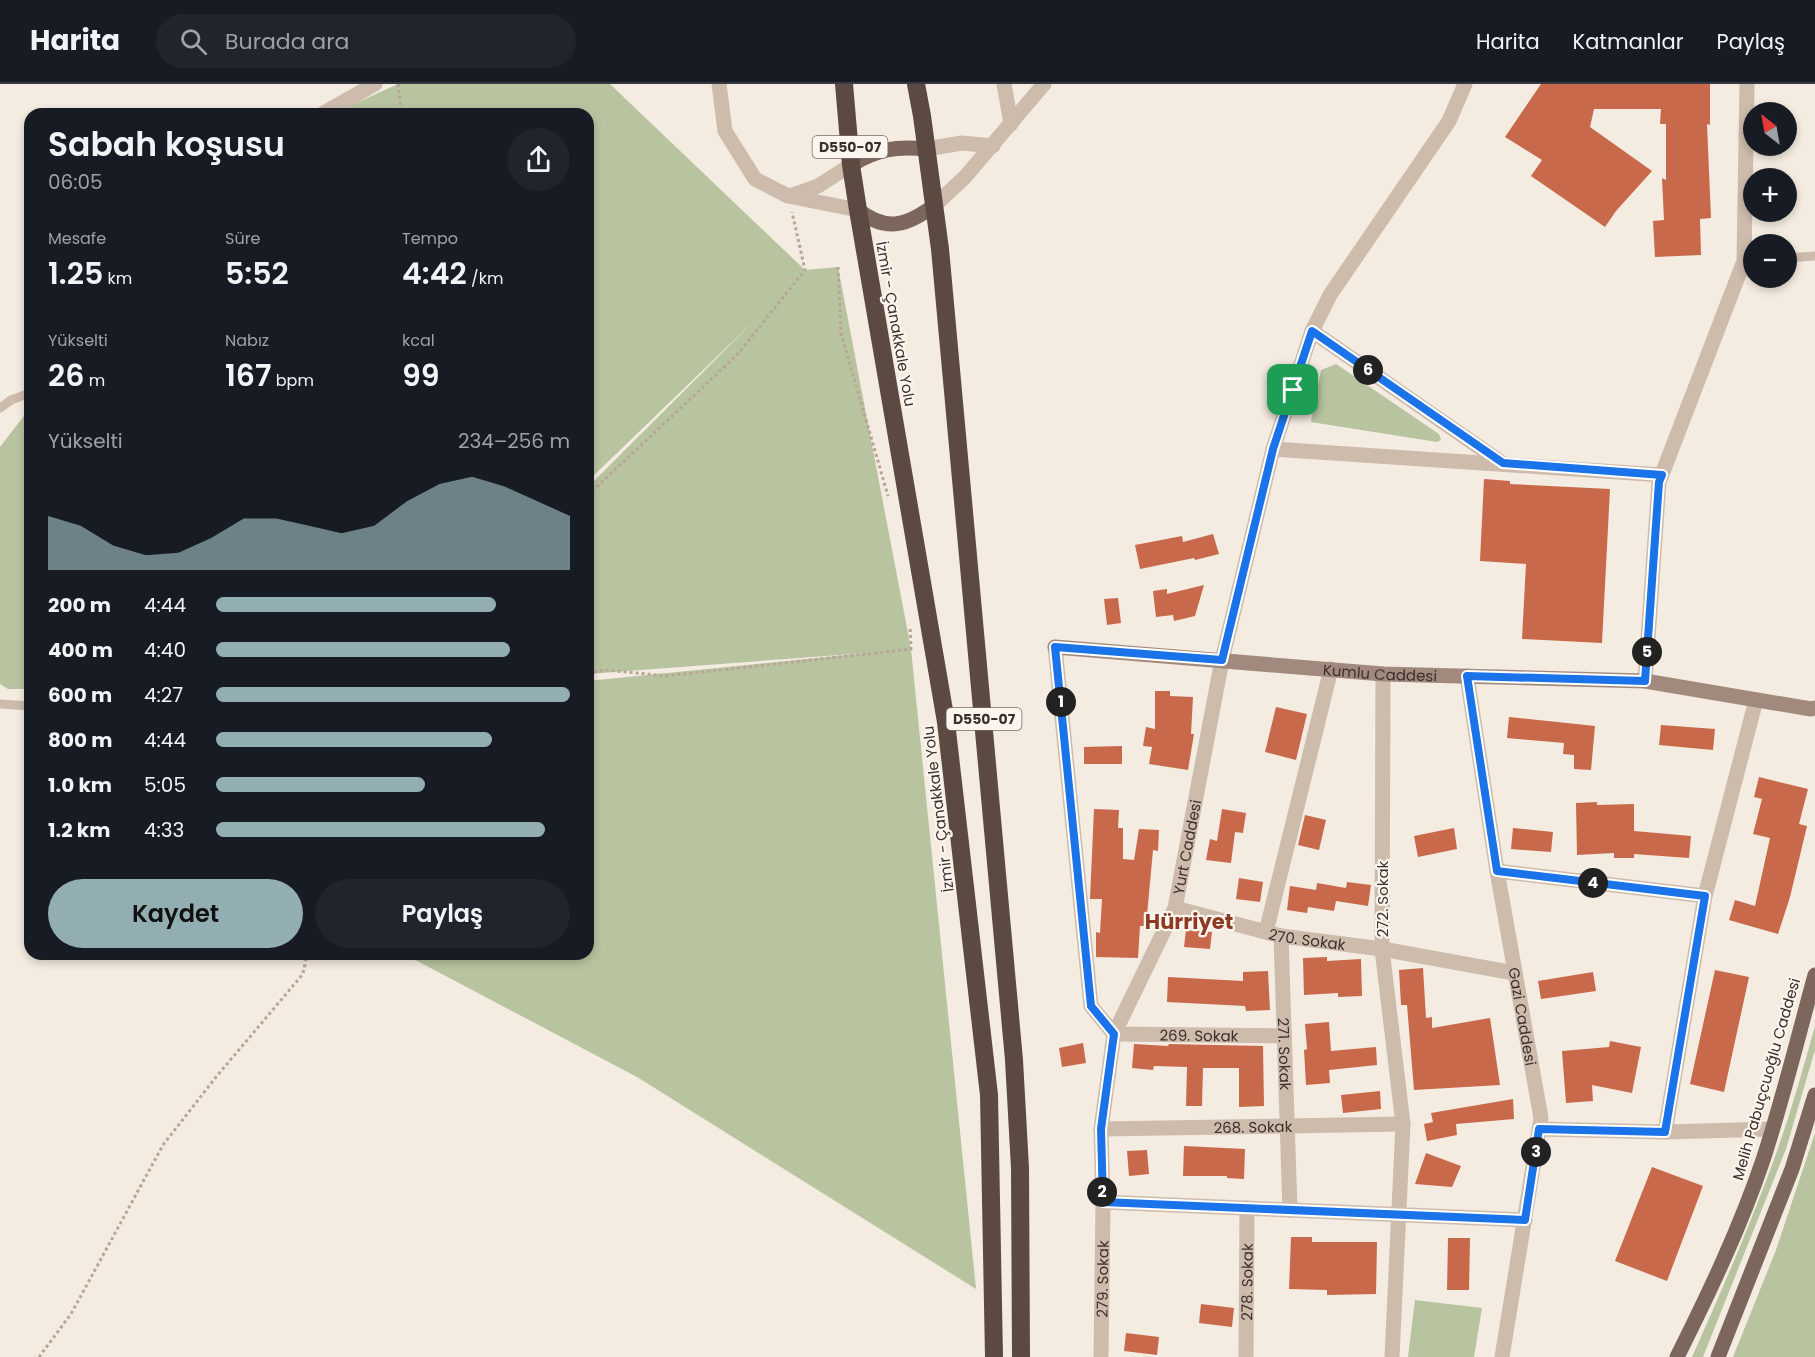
<!DOCTYPE html>
<html lang="tr">
<head>
<meta charset="utf-8">
<style>
  :root { --surface:#171b24; --page:#20242c; --text:#f1f3f6; --muted:#9ea1a6; --line:#363941; --accent:#92aeb2 }
  body { margin:0; font-family:Poppins,sans-serif; background:var(--page); color:var(--text); height:100vh; display:flex; flex-direction:column; font-size:22px; white-space:nowrap }
  * { box-sizing:border-box; margin:0 }
  p { font-size:20px; color:var(--muted) }
  .icon { flex:none; width:33px; height:33px; fill:none; stroke:currentColor; stroke-width:2; stroke-linecap:round; stroke-linejoin:round }
  .map { position:relative; flex:1; overflow:hidden }
  .side { position:absolute; left:24px; top:24px; width:570px; height:852px; display:flex; flex-direction:column; background:var(--surface); border-radius:18px; box-shadow:0 3px 9px #0003 }
  .side>* { flex:none }
  .needle { width:39px; rotate:329deg }
  .controls { position:absolute; left:1743px; top:18px; display:grid; gap:12px }
  .controls a { display:grid; place-items:center; width:54px; height:54px; border-radius:50%; background:var(--surface); box-shadow:0 3px 9px #0003; font-size:30px }
  .pin { position:absolute; display:grid; place-items:center; width:51px; height:51px; color:#fff; margin:-26px; border-radius:12px; box-shadow:0 3px 9px #0006 }
  .km { position:absolute; width:30px; height:30px; margin:-15px; border-radius:50%; background:#222; color:#fff; font-size:16px; line-height:30px; text-align:center }
  .round { display:grid; place-items:center; flex:none; width:63px; height:63px; border-radius:32px; background:var(--page) }
  .overview { display:flex; align-items:center; justify-content:space-between; height:102px; padding:0 24px }
  h1 { font-size:33px; font-weight:600; line-height:45px }
  .figures { display:grid; grid-template-columns:repeat(3,1fr); gap:9px; height:102px; padding:6px 24px }
  .figures div { display:grid; align-content:center }
  .figures b { font-size:30px; font-weight:600 }
  .figures small { font-size:16px; font-weight:400 }
  .figures p { font-size:16px }
  .chart { height:168px; padding:12px 24px }
  .chart p { display:flex; justify-content:space-between }
  .chart svg { width:100%; height:108px; margin-top:6px; fill:var(--accent); opacity:.7 }
  .cta { display:flex; gap:12px; margin-top:auto; padding:12px 24px }
  .cta a { flex:1; height:69px; border-radius:36px; background:var(--accent); color:#111; font-size:24px; font-weight:600; line-height:69px; text-align:center }
  .cta a+a { background:var(--page); color:var(--text) }
  ul { padding:0 24px; list-style:none; font-size:20px }
  li { display:grid; grid-template-columns:96px 72px 1fr; align-items:center; height:45px }
  li i { height:15px; border-radius:8px; background:var(--accent) }
  header { display:flex; align-items:center; gap:36px; box-sizing:border-box; height:84px; padding:0 30px; background:var(--surface); border-bottom:2px solid var(--line) }
  header strong { font-size:28px }
  nav { display:flex; gap:33px; margin-inline-start:auto; font-size:21px }
  .search { width:420px; height:54px; background:var(--page); display:flex; align-items:center; gap:15px; box-sizing:border-box; padding:0 21px; border-radius:33px; color:var(--muted); font-size:22px }
  .map>svg:first-child { display:block }
</style>
</head>
<body>
<header>
<strong>Harita</strong>
<div class="search"><svg class="icon" aria-label="search" viewBox="0 0 24 24"><circle cx="10" cy="10" r="6"/><path d="M15 15l6 6"/></svg>Burada ara</div>
<nav><a>Harita</a><a>Katmanlar</a><a>Paylaş</a></nav>
</header>
<div class="map">
<svg width="1815" height="1273" viewBox="0 0 1815 1273">
  <rect width="100%" height="100%" fill="#f4ebe1"/>
  <!-- green -->
  <path fill="#b8c4a0" d="M398,0H610L805,186L838,183L911,565L976,1205L637,993L404,870H588V597L866,569L588,590V403L756,235L588,397V30H332Z
    M1336,280L1439,350L1441,356L1437,358L1311,338L1321,286Z
    M30,324V605H8L0,600V363Z
    M1815,942V966L1786,1065L1703,1273H1692C1722,1206 1751,1139 1776,1070C1791,1028 1803,985 1815,942Z
    M1815,1049V1273H1733L1776,1166Z
    M1415,1216L1482,1224L1474,1273H1408Z"/>
  <!-- building -->
  <path fill="#c8694b" d="M1541,0H1710V41L1707,40L1711,134L1700,135L1701,171L1655,173L1653,137L1664,136L1662,94L1666,96V40H1660L1661,25H1594L1590,43L1652,87L1616,127L1605,143L1531,92L1542,76L1505,53Z
    M1484,395L1510,397V400L1610,405L1602,559L1522,555L1526,480L1480,477Z
    M1213,450L1219,470L1195,476L1194,474L1140,485L1135,461L1182,452L1183,458Z
    M1204,501L1195,532L1174,537L1173,531L1156,533L1153,507L1167,505V510Z
    M1118,514L1121,539L1107,541L1104,515Z
    M1155,607H1170V612L1193,613L1191,650H1194L1188,686L1149,680L1152,663L1143,662L1146,643L1155,645Z
    M1276,623L1307,630L1296,676L1265,668Z
    M1509,633L1595,642L1591,686L1574,685V671L1563,670L1564,659L1507,654Z
    M1661,641L1715,645L1713,666L1659,661Z
    M1122,662V680H1084V663Z
    M1759,693L1808,705L1799,740L1807,742L1790,813L1778,850L1729,836L1735,816L1755,822L1770,754L1753,750L1762,715L1754,713Z
    M1597,718V721L1634,720V747L1691,752L1689,774L1634,770V774H1614V769L1577,771L1576,719Z
    M1094,725L1119,726L1118,744H1123V775L1134,776L1139,745L1159,746L1158,767L1153,766L1146,842H1140L1138,874L1096,873V848L1100,849L1102,815H1090Z
    M1222,725L1246,729L1243,749L1235,748L1231,779L1206,776L1210,755L1217,757Z
    M1305,731L1326,736L1319,766L1298,761Z
    M1454,744L1457,765L1418,773L1414,752Z
    M1513,744L1553,748L1551,768L1511,765Z
    M1239,794L1263,798L1260,818L1236,815Z
    M1347,798L1371,801L1368,822L1336,817L1334,827L1308,823L1307,829L1287,826L1290,802L1316,806L1317,799L1346,804Z
    M1186,846L1212,848L1210,865L1184,863Z
    M1327,873V877L1361,875L1362,912L1338,913V909L1304,911L1303,874Z
    M1423,884L1426,934L1432,933V944L1490,934L1500,1001L1414,1006L1407,921H1401L1399,886Z
    M1715,886L1749,893L1724,1008L1690,1000Z
    M1268,887L1270,926L1246,927L1245,922L1167,918L1168,893L1243,897V888Z
    M1593,888L1596,907L1541,915L1538,897Z
    M1329,938L1331,967L1376,963L1377,981L1329,986L1330,999L1306,1001L1304,966L1307,965L1305,940Z
    M1610,957L1641,963L1632,1009L1592,1001L1593,1017L1566,1019L1562,967L1609,963Z
    M1083,959L1086,979L1062,983L1059,964Z
    M1134,960L1168,962L1169,960L1263,962L1264,1022L1239,1023V984H1203L1202,1022H1186L1187,983L1154,982L1153,986L1132,984Z
    M1380,1007L1381,1025L1343,1029L1341,1011Z
    M1513,1015L1514,1035L1456,1040L1457,1051L1427,1057L1424,1040L1433,1038L1431,1029Z
    M1184,1062L1245,1065L1244,1095L1227,1094V1092H1183Z
    M1147,1066L1149,1090L1129,1092L1127,1067Z
    M1426,1069L1461,1082L1452,1103L1415,1100Z
    M1652,1083L1703,1102L1667,1197L1615,1177Z
    M1291,1153H1312V1158H1377L1376,1210L1327,1211V1206L1289,1205Z
    M1448,1154H1470L1469,1206H1447Z
    M1201,1220L1234,1224L1232,1243L1199,1239Z
    M1126,1249L1159,1253L1157,1271L1124,1267Z"/>
  <g fill="none" stroke-linecap="round" stroke-linejoin="round">
    <!-- path -->
    <path stroke="#b9a596" stroke-width="3" stroke-dasharray="3 3" stroke-linecap="butt" d="M398,0L402,30
      M838,183L841,249L888,412
      M588,411L737,271L805,186L792,128
      M588,589L606,586L667,592L911,565L910,542
      M39,1273L71,1230L163,1061L216,993L303,890L307,870"/>
    <!-- lane -->
    <path stroke="#cdbbac" stroke-width="9" d="M1786,174L1815,172
      M0,324L11,316L30,309
      M0,620L30,622"/>
    <!-- street -->
    <g stroke="#cdbbac" stroke-width="15">
      <path d="M719,0L725,47L755,95L788,112L858,126"/>
      <path d="M1004,0L1011,40"/>
      <path d="M322,30L375,0"/>
      <path d="M926,65L962,59L993,62"/>
      <path d="M790,112L818,102L851,81"/>
      <path d="M935,121L965,93L1044,0"/>
      <path d="M1312,247L1502,379"/>
      <path d="M1273,365L1662,391"/>
      <path id="s1" d="M1055,563L1091,922L1114,950L1284,952"/>
      <path d="M1383,590L1382,865L1403,1040L1392,1273"/>
      <path id="s2" d="M1467,592L1497,787L1541,1034L1502,1273"/>
      <path d="M1645,597L1659,398L1744,177L1747,0"/>
      <path d="M1497,787L1705,812"/>
      <path id="s3" d="M1175,824L1281,852L1382,865L1514,889"/>
      <path d="M1266,848L1331,585"/>
      <path id="s4" d="M1281,852L1290,1126"/>
      <path id="s5" d="M1101,1045L1403,1040"/>
      <path d="M1539,1045L1665,1048L1772,1045"/>
      <path d="M1665,1048L1705,812L1756,616"/>
      <path d="M1103,1118L1525,1136"/>
      <path id="s6" d="M1101,1273L1103,1118L1101,1045L1114,950L1175,824L1222,576L1273,365L1312,247L1330,211L1449,37L1465,0"/>
      <path id="s7" d="M1246,1273L1247,1124"/>
    </g>
    <!-- secondary -->
    <path stroke="#a18a7d" stroke-width="15" id="s8" d="M1055,563L1383,590L1645,597L1811,625L1815,624"/>
    <!-- primary -->
    <path stroke="#7d675c" stroke-width="15" d="M851,81C877,65 896,62 926,65
      M858,126C887,149 908,141 935,121
      M1677,1273C1709,1209 1740,1144 1763,1076C1783,1015 1798,953 1815,891
      M1718,1273L1792,1085L1815,1011"/>
    <!-- highway -->
    <path stroke="#5c4a42" stroke-width="18" d="M844,0L851,81L858,126L946,638L989,1011L994,1273
      M916,0L922,32L940,165L1014,976L1020,1084L1021,1273"/>
  </g>
  <g fill="none" stroke-linecap="round" stroke-linejoin="round">
    <!-- route casing -->
    <g stroke="#fff" stroke-width="12">
      <path id="route" d="M1312,247L1503,379L1662,391L1659,398L1645,597L1467,592L1497,787L1705,812L1665,1048L1539,1045L1525,1136L1103,1118L1101,1045L1114,950L1091,922L1055,563L1222,576L1273,365Z"/>
    </g>
    <!-- route -->
    <use href="#route" stroke="#1a73e8" stroke-width="8"/>
  </g>
  <g text-anchor="middle" dominant-baseline="central" stroke-width="4.5" stroke-linejoin="round" paint-order="stroke">
    <!-- shield labels -->
    <g fill="#fbf5ee" stroke="#756b66" stroke-width="1.5">
      <rect x="812.5" y="52" width="75" height="22" rx="4.5"/>
      <rect x="946.5" y="624" width="75" height="22" rx="4.5"/>
    </g>
    <g font-size="14" font-weight="bold" fill="#3b302b">
      <text x="850" y="63">D550-07</text>
      <text x="984" y="635">D550-07</text>
    </g>
    <!-- street labels -->
    <g font-size="15" fill="#3b302b" stroke="#fbf5ee">
      <text transform="translate(896 240) rotate(80)">İzmir - Çanakkale Yolu</text>
      <text stroke="none"><textPath href="#s8" startOffset="326">Kumlu Caddesi</textPath></text>
      <text transform="translate(938 725) rotate(-97)">İzmir - Çanakkale Yolu</text>
      <text stroke="none"><textPath href="#s6" startOffset="526">Yurt Caddesi</textPath></text>
      <text transform="translate(1382 815) rotate(-90)">272. Sokak</text>
      <text stroke="none"><textPath href="#s3" startOffset="136">270. Sokak</textPath></text>
      <text stroke="none"><textPath href="#s2" startOffset="345">Gazi Caddesi</textPath></text>
      <text stroke="none"><textPath href="#s1" startOffset="482">269. Sokak</textPath></text>
      <text stroke="none"><textPath href="#s4" startOffset="118">271. Sokak</textPath></text>
      <text transform="translate(1766 995) rotate(-74)">Melih Pabuçcuoğlu Caddesi</text>
      <text stroke="none"><textPath href="#s5" startOffset="152">268. Sokak</textPath></text>
      <text stroke="none"><textPath href="#s6" startOffset="78">279. Sokak</textPath></text>
      <text stroke="none"><textPath href="#s7" startOffset="75">278. Sokak</textPath></text>
    </g>
    <!-- district labels -->
    <g font-size="21" font-weight="bold" fill="#8c3b22" stroke="#fbf5ee">
      <text x="1189" y="837">Hürriyet</text>
    </g>
  </g>
</svg>
<div class="controls">
<a><svg class="needle" viewBox="-14 -14 28 28"><path d="M0-13l5 13h-10z" fill="#e53935"/><path d="M0 13l5-13h-10z" fill="#9ea1a6"/></svg></a>
<a>+</a>
<a>−</a>
</div>
<div class="pin" style="left:1293px;top:306px;background:#1e9e55"><svg class="icon" aria-label="arrive" viewBox="0 0 24 24"><path d="M6 21V4h12l-3 4 3 4H6"/></svg></div>
<b class="km" style="left:1061px;top:618px">1</b>
<b class="km" style="left:1102px;top:1108px">2</b>
<b class="km" style="left:1536px;top:1068px">3</b>
<b class="km" style="left:1593px;top:799px">4</b>
<b class="km" style="left:1647px;top:568px">5</b>
<b class="km" style="left:1368px;top:286px">6</b>
<section class="side">
<div class="overview"><div><h1>Sabah koşusu</h1><p>06:05</p></div><a class="round"><svg class="icon" aria-label="share" viewBox="0 0 24 24"><path d="M12 15V3M7 8l5-5 5 5M5 13v7h14v-7"/></svg></a></div>
<div class="figures">
<div><p>Mesafe</p><b>1.25<small> km</small></b></div>
<div><p>Süre</p><b>5:52</b></div>
<div><p>Tempo</p><b>4:42<small> /km</small></b></div>
</div>
<div class="figures">
<div><p>Yükselti</p><b>26<small> m</small></b></div>
<div><p>Nabız</p><b>167<small> bpm</small></b></div>
<div><p>kcal</p><b>99</b></div>
</div>
<div class="chart"><p><span>Yükselti</span>234–256 m</p>
<svg viewBox="0 0 160 44" preserveAspectRatio="none"><path d="M0 44V22L10 26L20 34L30 38L40 37L50 31L60 23L70 23L80 26L90 29L100 26L110 16L120 9L130 6L140 10L150 16L160 22V44z"/></svg>
</div>
<ul>
<li><b>200 m</b>4:44<i style="width:79%"></i></li>
<li><b>400 m</b>4:40<i style="width:83%"></i></li>
<li><b>600 m</b>4:27<i style="width:100%"></i></li>
<li><b>800 m</b>4:44<i style="width:78%"></i></li>
<li><b>1.0 km</b>5:05<i style="width:59%"></i></li>
<li><b>1.2 km</b>4:33<i style="width:93%"></i></li>
</ul>
<div class="cta"><a>Kaydet</a><a>Paylaş</a></div>
</section>
</div>
</body>
</html>
